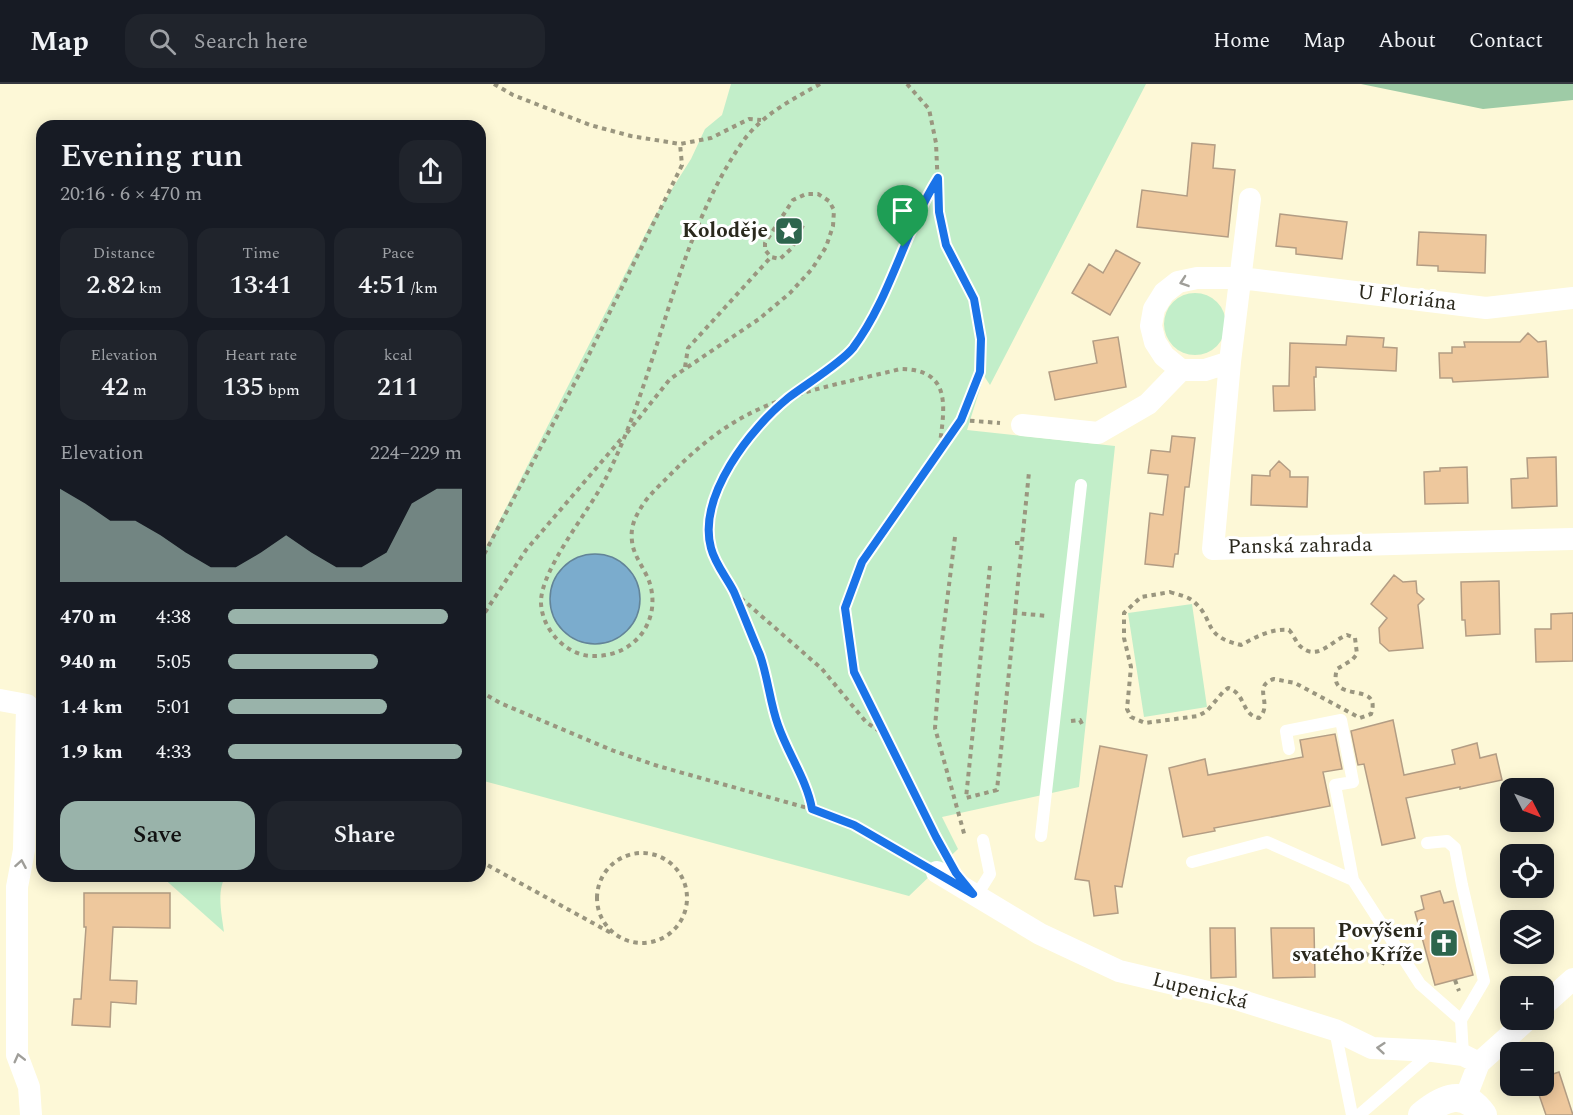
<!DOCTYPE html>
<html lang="en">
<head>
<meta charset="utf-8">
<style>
  :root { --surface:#171b24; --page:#20242c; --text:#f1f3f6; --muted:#9ea1a6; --line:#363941; --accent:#99b3aa }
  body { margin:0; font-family:Spectral,serif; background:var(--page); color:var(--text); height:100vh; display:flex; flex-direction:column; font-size:22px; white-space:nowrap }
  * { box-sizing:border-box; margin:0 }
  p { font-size:20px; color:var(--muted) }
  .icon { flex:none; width:33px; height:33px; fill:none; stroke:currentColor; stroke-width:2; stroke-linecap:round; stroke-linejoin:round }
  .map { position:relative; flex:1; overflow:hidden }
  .panel { position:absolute; left:36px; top:36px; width:450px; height:762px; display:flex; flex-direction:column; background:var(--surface); border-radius:18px; box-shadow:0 3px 15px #0003 }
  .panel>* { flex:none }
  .needle { width:39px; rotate:132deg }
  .controls { position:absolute; left:1500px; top:694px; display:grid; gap:12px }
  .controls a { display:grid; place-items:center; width:54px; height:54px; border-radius:12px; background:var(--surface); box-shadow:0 3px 15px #0003; font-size:30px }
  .pin { position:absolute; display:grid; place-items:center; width:51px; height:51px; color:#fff; margin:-62px -26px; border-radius:50% 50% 50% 0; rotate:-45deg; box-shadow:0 0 6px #0007 }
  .pin .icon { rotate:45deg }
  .round { display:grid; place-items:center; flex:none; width:63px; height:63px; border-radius:18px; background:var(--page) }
  .summary { display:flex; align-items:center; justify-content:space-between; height:102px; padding:0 24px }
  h1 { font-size:33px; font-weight:600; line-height:45px }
  .metrics { display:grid; grid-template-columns:repeat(3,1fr); gap:9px; height:102px; padding:6px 24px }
  .metrics div { display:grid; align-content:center; border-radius:15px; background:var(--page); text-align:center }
  .metrics b { font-size:26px; font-weight:600 }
  .metrics small { font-size:16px; font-weight:400 }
  .metrics p { font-size:16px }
  .chart { height:168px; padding:12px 24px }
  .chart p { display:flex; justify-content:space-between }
  .chart svg { width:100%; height:108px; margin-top:6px; fill:var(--accent); opacity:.7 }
  .primary-button { display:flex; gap:12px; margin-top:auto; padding:12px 24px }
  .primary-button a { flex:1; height:69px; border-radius:18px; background:var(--accent); color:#111; font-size:24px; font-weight:600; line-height:69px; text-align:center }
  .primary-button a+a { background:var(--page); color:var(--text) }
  ul { padding:0 24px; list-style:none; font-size:20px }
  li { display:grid; grid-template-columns:96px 72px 1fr; align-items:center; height:45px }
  li i { height:15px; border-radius:8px; background:var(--accent) }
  header { display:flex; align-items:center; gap:36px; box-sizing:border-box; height:84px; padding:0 30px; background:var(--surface); border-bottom:2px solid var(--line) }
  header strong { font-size:28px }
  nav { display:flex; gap:33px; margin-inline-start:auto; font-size:21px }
  .search { width:420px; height:54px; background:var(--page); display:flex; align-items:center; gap:15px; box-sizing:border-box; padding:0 21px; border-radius:18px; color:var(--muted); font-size:22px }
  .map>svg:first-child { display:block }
</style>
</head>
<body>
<header>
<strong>Map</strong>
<div class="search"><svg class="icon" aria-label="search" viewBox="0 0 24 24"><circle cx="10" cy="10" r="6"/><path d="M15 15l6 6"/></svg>Search here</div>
<nav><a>Home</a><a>Map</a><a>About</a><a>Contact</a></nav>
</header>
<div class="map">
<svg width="1573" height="1031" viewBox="0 0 1573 1031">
  <rect width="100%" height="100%" fill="#fdf8d7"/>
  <!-- green -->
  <path fill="#c2eec9" d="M731,0H1146L990,301L984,292L967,346L1115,362L1079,703L942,733L958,765L909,812L480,696V475L653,135L691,75L705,45L722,31Z
    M1164 240a31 31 0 1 1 62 0a31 31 0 1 1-62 0Z
    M1192,520L1207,623L1144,633L1128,529Z
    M161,792H226C216,806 222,832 224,848Z"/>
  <!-- forest -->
  <path fill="#9ecba6" d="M1361,0H1573V16L1483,25Z"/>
  <!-- water -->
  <path fill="#7baccd" stroke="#638498" stroke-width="1.5" d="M550 515a45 45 0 1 1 90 0a45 45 0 1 1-90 0Z"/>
  <!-- building -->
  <path fill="#eec89d" stroke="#b39d84" stroke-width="1.5" d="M1192,59L1215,61L1213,84L1235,86L1228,153L1137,143L1142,106L1187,112Z
    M1280,130L1347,138L1342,175L1296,170V164L1276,162Z
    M1419,148L1486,151L1485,189L1438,187V182L1417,181Z
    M1116,166L1140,179L1110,231L1072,209L1089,180L1103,189Z
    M1528,249L1538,258L1546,257L1548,293L1453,298L1452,294H1440L1439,269H1452V263H1465L1464,258H1520Z
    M1347,252L1384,254L1383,263L1397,264L1396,287L1316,283V293H1314L1315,326L1274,327L1273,302H1289L1290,259L1346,261Z
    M1118,253L1126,303L1055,316L1049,288L1097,279L1093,257Z
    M1172,352L1195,354L1189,403H1185L1178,470H1175L1173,483L1145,480L1150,429L1163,431L1168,391L1148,389L1151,366L1170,368Z
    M1556,373L1557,422L1512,424L1511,395L1528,394L1527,374Z
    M1279,377L1290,387V393H1308L1307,423L1251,421L1252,391L1270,392V387Z
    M1467,383L1468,419L1425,420L1424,388L1440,387V384Z
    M1394,491L1403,498L1416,497L1417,509L1424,515L1418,521L1423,564L1389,567L1380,559L1379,544L1387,534L1371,520Z
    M1499,497L1500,550L1466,552L1465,536H1462L1461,498Z
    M1573,529V577L1536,578L1535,545H1551V530Z
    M1393,636L1404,691L1455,680L1452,666L1477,659L1480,674L1496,670L1502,696L1460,705V703L1406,714L1415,754L1382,761L1364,680L1358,681L1351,647Z
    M1335,650L1342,685L1323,688L1330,722L1214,744L1215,747L1183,753L1169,684L1205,675L1208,691L1303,673L1300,656Z
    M1100,662L1147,671L1122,803L1115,802L1118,829L1094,832L1089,797L1075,795Z
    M1440,807L1444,819L1453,817L1473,891L1435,901L1415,828L1424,825L1421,812Z
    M84,809H170V844L113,843L110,896L137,897L136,920L111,918L110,943L72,941L74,915H81L86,843H84Z
    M1210,844H1235L1236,893L1211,894Z
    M1271,844H1314L1315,893L1273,894Z
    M1559,988L1573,1031H1546L1536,1002H1544V993Z"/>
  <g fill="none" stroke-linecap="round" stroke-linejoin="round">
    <!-- path -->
    <path stroke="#9a967f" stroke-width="4" stroke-dasharray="4.5 4.5" stroke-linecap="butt" d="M494,0L513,11L590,41L631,52L680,60L711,54L749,35L761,36
      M820,0C791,16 760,32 741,60C673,161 660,287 606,394C590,426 540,486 541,519C542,546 567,573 595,572C634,572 661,538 650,500C646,486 633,472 632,457C630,442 636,431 644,419C651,409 660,401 668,393C691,369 718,346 747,331C792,307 850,298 900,285C956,285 943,329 939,368
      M907,0L929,25L936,59L939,128L946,161L974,215L981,255L980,288L961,336L862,478L845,524L854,588L944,767
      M685,283L688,264L771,173
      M790,313L851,266L875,229L903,163L937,95
      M784,318L756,345L732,378L713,417L708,443L711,465L734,507L761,574L771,608L777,640L810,711L811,725
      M961,336L1000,339
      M627,349L670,295L759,235L790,209L812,185L826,163L833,142L834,126L829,117L818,110H806L793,116L765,159V166L771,173L780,175L792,164L804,139
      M955,453L941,565L935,644L965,753
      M1015,459H1022
      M480,478L580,289L682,81L680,60
      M990,482L966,714L997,706L1015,529L1048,532
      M734,508L822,585L866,638L882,649
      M1170,508C1178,511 1187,512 1193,517C1216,536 1201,552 1241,561C1256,553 1272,544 1289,546C1293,550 1296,558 1300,562C1317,578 1331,557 1347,551L1355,554L1357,570L1352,576L1337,585C1326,622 1383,595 1371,630L1360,634L1295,599L1274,595C1251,602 1274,620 1259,634C1241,631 1246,609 1228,604L1223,608L1207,627L1198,632L1145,639L1131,633L1127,625L1131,583L1124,554V529L1141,513Z
      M1015,529L1029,388
      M480,536L526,466L622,354
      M480,607L500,619L614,667L658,682L811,725L854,741L919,778
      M1071,637L1080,636L1083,642
      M597 814a45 45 0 1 1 90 0a45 45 0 1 1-90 0Z
      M480,777L611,849
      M1365,869L1385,880
      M1455,896L1459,907"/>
    <!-- service -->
    <path stroke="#fff" stroke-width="12" d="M1289,665L1286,647L1341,636L1353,698L1335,701L1353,796L1420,900L1461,936L1463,971
      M1041,752L1081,401
      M1427,759L1447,757L1455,764L1462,801L1484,897L1461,936
      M1192,778L1267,758L1353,796
      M979,814L980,806L990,790L983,756
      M1335,946L1352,1031
      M1359,1031L1432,968"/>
    <!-- minor -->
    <path stroke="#fff" stroke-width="22" d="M1250,115L1230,278L1213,465L1573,455
      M1181,286L1164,272L1155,258L1151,242L1154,225L1164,209L1178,198L1197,194H1241L1486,224L1573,214
      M1022,341L1098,349L1148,320L1181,286H1205L1230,278
      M0,616L27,621L24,766L17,803V971L29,1003L31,1031
      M937,788L1040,850L1119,887L1233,914L1335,946L1372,964L1433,967L1463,971L1479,979
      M1544,921L1573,895
      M1465,1015L1479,979L1527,936"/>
    <!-- tertiary -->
    <path stroke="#fff" stroke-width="28" d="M1422,1031C1444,1013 1464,1004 1483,1031"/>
  </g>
  <!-- one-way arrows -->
  <defs><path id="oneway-chevron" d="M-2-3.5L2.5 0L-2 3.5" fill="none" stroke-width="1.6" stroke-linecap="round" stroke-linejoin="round" transform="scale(1.5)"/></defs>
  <g stroke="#9f9e99">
    <use href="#oneway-chevron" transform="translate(1184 198) rotate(161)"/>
    <use href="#oneway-chevron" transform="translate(21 780) rotate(-80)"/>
    <use href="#oneway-chevron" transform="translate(1381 964) rotate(-175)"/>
    <use href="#oneway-chevron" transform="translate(19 974) rotate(-104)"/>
  </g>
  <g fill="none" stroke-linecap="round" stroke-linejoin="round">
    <!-- route casing -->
    <g stroke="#fff" stroke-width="12">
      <path id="route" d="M938,94L939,128L946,161L974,215L981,255L980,288L961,336L862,478L845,524L854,588L936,753L956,789L973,810L854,741L812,725C807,696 788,670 778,641C770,619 768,594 760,571C751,550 743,529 734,508C727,494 715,480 711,464C697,412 751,344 788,314C806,300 840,280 853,264C891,213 904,148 938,94Z"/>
    </g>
    <!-- route -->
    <use href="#route" stroke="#1a73e8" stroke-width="8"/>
  </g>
  <!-- icons -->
  <defs>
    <g id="sight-square" transform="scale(1.5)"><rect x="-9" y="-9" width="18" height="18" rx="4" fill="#2d654d" stroke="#fff"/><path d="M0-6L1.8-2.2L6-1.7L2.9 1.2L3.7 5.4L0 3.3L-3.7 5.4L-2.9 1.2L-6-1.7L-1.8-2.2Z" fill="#fff"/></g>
    <g id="church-square" transform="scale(1.5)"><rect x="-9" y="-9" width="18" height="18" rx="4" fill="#2d654d" stroke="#fff"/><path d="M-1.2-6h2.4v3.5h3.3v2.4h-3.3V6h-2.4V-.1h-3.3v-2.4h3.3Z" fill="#fff"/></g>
  </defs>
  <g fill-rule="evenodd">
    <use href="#sight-square" x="789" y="147"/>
    <use href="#church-square" x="1444" y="859"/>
  </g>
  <g text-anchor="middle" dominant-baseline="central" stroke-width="6" stroke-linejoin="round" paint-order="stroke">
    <!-- poi labels -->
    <g font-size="21" font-weight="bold" fill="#2a281c" stroke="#fff" text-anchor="end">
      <text x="768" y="147">Koloděje</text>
      <text x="1423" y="847">Povýšení<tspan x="1423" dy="24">svatého Kříže</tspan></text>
    </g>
    <!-- street labels -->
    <g font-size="21" fill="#2a281c" stroke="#fff">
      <text transform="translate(1407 214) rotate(7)">U Floriána</text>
      <text transform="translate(1300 462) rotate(-1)">Panská zahrada</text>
      <text transform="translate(1200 907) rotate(14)">Lupenická</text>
    </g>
  </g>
</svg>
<div class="controls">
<a><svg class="needle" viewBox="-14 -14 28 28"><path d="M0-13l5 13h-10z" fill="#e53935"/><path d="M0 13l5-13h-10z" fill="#9ea1a6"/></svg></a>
<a><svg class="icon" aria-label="locate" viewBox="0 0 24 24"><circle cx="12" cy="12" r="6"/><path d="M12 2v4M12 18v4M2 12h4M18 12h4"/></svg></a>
<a><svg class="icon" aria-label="layers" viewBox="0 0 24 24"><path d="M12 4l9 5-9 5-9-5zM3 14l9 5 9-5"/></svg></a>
<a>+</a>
<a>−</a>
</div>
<div class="pin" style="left:903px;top:163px;background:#1e9e55"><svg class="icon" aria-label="arrive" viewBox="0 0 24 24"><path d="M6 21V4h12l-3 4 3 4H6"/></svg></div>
<section class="panel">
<div class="summary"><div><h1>Evening run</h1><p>20:16 · 6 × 470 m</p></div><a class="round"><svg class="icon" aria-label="share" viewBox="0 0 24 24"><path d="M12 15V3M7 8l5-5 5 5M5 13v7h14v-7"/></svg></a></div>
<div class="metrics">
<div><p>Distance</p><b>2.82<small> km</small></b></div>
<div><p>Time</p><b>13:41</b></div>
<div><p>Pace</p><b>4:51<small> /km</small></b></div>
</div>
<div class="metrics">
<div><p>Elevation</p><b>42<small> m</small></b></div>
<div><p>Heart rate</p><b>135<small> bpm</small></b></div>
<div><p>kcal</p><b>211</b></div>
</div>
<div class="chart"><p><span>Elevation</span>224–229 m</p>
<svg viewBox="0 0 160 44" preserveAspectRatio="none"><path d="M0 44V6L10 12L20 19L30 19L40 25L50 32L60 38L70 38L80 32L90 25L100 32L110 38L120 38L130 32L140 12L150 6L160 6V44z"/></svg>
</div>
<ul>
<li><b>470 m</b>4:38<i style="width:94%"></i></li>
<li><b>940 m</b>5:05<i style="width:64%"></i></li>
<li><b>1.4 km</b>5:01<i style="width:68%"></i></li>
<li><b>1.9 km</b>4:33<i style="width:100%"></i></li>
</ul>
<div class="primary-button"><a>Save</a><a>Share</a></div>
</section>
</div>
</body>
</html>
